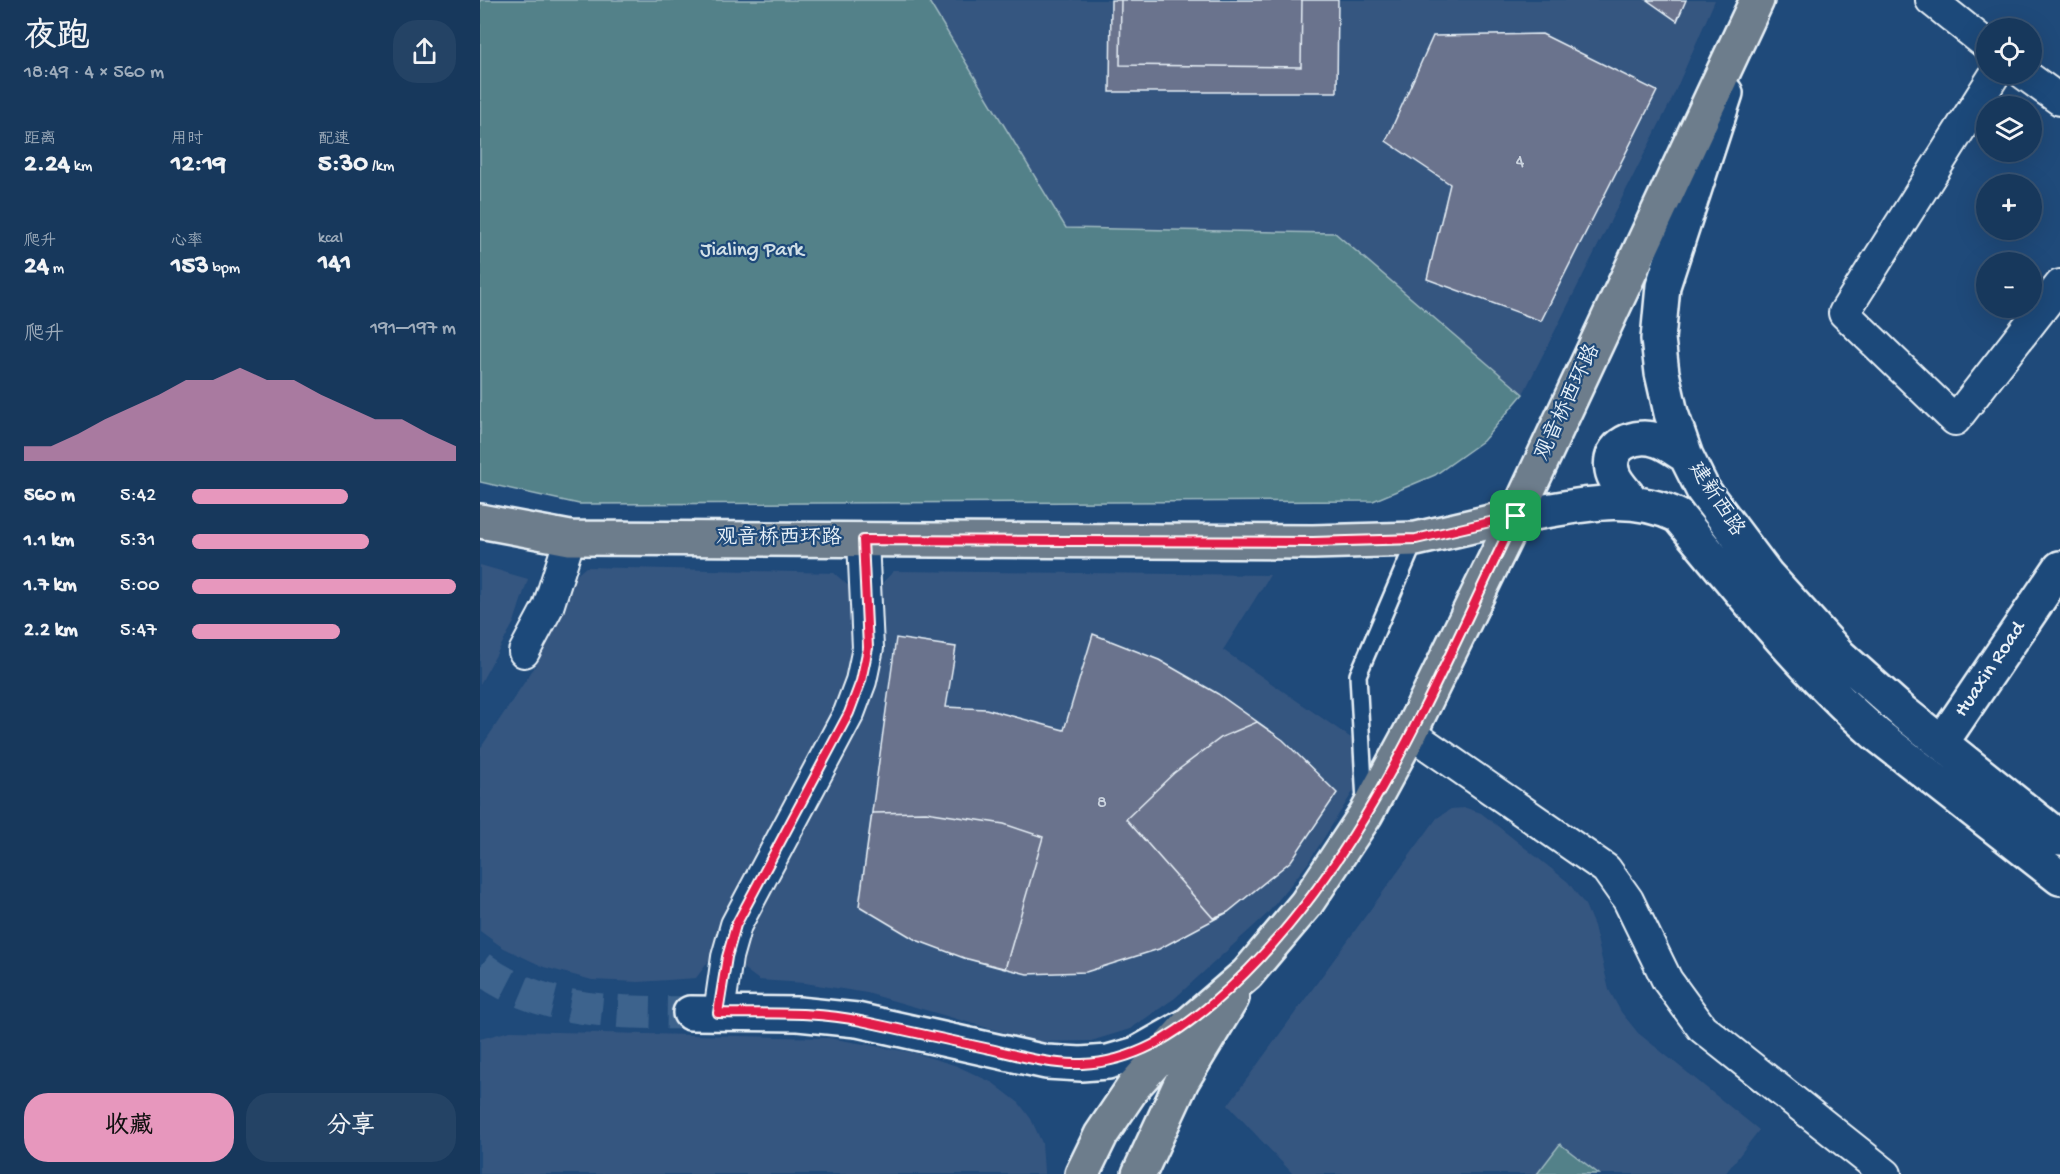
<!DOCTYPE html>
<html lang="zh">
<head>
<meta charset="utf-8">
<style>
  :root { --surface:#17385c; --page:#244365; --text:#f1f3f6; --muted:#9eacbb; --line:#365272; --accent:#e797bd }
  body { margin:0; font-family:"Gochi Hand","LXGW WenKai TC",sans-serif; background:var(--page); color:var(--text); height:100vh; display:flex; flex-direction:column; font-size:22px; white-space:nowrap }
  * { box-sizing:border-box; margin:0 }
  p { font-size:20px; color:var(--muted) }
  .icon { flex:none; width:33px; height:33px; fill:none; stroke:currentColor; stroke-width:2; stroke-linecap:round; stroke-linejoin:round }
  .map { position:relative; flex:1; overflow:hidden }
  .side { display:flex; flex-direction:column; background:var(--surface); width:480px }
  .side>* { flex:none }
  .fabs { position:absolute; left:1496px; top:18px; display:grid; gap:12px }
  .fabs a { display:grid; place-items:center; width:66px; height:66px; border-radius:50%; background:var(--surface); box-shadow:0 6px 24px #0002,0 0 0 2px var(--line); font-size:30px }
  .pin { position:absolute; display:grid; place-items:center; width:51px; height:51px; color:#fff; margin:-26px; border-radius:12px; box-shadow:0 3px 9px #0006 }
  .round { display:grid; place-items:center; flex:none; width:63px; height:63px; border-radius:24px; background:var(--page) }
  .overview { display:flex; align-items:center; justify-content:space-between; height:102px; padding:0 24px }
  h1 { font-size:33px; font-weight:700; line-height:45px }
  .stats { display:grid; grid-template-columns:repeat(3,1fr); gap:9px; height:102px; padding:6px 24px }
  .stats div { display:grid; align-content:center }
  .stats b { font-size:26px; font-weight:700 }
  .stats small { font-size:16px; font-weight:400 }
  .stats p { font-size:16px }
  .chart { height:168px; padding:12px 24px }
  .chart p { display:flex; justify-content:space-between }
  .chart svg { width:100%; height:108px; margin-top:6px; fill:var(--accent); opacity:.7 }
  .action { display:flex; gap:12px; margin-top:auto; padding:12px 24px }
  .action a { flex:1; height:69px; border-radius:24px; background:var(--accent); color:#111; font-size:24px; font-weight:700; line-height:69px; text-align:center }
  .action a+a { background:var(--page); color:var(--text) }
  ul { padding:0 24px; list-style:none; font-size:20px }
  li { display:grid; grid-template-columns:96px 72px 1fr; align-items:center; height:45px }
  li i { height:15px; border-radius:8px; background:var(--accent) }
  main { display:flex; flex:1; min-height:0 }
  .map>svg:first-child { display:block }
</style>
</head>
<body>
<main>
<section class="side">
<div class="overview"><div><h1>夜跑</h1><p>18:49 · 4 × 560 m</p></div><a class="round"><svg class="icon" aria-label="share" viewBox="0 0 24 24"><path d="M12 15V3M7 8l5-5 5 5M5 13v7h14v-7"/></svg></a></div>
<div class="stats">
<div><p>距离</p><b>2.24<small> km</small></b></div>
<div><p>用时</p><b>12:19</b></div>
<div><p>配速</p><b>5:30<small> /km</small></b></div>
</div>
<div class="stats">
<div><p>爬升</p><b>24<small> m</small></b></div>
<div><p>心率</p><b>153<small> bpm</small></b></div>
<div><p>kcal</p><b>141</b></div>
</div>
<div class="chart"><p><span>爬升</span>191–197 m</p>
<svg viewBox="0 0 160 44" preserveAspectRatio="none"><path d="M0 44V38L10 38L20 33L30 27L40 22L50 17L60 11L70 11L80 6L90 11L100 11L110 17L120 22L130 27L140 27L150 33L160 38V44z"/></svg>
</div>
<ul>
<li><b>560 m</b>5:42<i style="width:59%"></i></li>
<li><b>1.1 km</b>5:31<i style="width:67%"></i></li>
<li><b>1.7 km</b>5:00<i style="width:100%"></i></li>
<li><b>2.2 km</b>5:47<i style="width:56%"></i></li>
</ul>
<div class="action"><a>收藏</a><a>分享</a></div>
</section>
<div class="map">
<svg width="1580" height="1174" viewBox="0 0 1580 1174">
  <rect width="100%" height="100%" fill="#1f4a7a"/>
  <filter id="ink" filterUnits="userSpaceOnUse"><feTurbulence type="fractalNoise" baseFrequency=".0167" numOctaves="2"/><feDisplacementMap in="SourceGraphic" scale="12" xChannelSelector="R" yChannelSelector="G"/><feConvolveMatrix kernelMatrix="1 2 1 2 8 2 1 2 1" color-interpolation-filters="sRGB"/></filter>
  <g filter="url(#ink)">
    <!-- built -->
    <path fill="#365680" d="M0,0H1235L1190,103L1043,394L1003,441L955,475L893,501L99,504L0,482Z
      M0,565L48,579L34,622L0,684Z
      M106,567L354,573L372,589L374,644L369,677L357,708L245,924L231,958L216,978L159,982L112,980L64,967L22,947L0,931V749L56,665L82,613L93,578Z
      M414,571L790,575L743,650L874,740L876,787L828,863L787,914L695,998L650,1029L611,1041L556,1042L387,993L325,983L279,980L259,965L269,927L400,645L401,584Z
      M986,808L1001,813L1088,882L1105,905L1114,926L1129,990L1141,1012L1158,1033L1279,1130L1245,1174H813L748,1105L957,818L971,809Z
      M30,1031L349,1038L435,1053L477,1066L513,1083L539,1103L551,1119L562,1143L564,1172V1174H0V1039Z"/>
    <!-- green -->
    <path fill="#538189" stroke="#9eb9c0" stroke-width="1.5" d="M0,0H448L586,228L855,233L1043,394L1003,441L955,475L893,501L99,504L0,482Z
      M1080,1144L1119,1174H1057Z"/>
    <!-- building -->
    <path fill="#6b738d" stroke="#e8f1f8" stroke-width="1.5" d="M631,0H641L640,65L821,67L822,0H858L857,92H630Z
      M641,0H822L821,67L640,65Z
      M1167,0H1206L1197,21Z
      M1062,34L1177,91L1061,321L947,279L970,184L906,141L953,36Z
      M613,634L679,660L738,694L803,740L857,793L811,861L748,912L679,949L606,972L547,974L484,958L436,940L379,906L416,638L476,647L466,707L506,709L584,730Z
      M777,722L803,740L857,793L811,861L748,912L733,918L646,819L694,773L742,737Z
      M446,812L524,824L563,837L525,969L484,958L436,940L379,906L392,813Z"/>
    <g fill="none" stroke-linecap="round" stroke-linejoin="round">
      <!-- secondary-tunnel -->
      <path stroke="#3d638d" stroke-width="33" stroke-dasharray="33 16" stroke-linecap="butt" d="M0,967C61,1014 136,1012 210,1013"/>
      <!-- lane casing -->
      <g stroke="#e8f1f8" stroke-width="20">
        <path id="lane" d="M885,802L878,675L936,539"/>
      </g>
      <!-- street casing -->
      <g stroke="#e8f1f8" stroke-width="34">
        <path id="street" d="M1451,0L1506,44
          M1515,74L1364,313L1475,420L1580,285
          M1544,74L1580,100
          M44,652L68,607L90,538
          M930,733L1126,869L1148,900L1187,980L1222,1028L1406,1174
          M239,1013L247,957L256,925L369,713L381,681L388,648L383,540"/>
      </g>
      <!-- secondary casing -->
      <g stroke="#e8f1f8" stroke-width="38">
        <path id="secondary" d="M1246,93L1183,286L1178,339L1182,373L1191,413L1206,456L1223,490L1286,574L1360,656L1424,713L1580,838
          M1153,502C1146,492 1134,482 1132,470C1127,444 1156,433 1177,440C1187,443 1197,451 1206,456
          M1036,516C1091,508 1146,490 1198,516C1261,592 1322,669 1396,734L1580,878
          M1462,742L1580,568
          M210,1013L318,1014L377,1020L566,1062L601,1064L628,1062L656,1054L702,1028"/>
      </g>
      <!-- primary casing -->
      <g stroke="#e8f1f8" stroke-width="38">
        <path id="primary" d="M0,521L90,538L833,542L936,539L1036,516
          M602,1174L621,1135L654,1086L709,1024L767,974L826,904L886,814L930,733L1036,516L1277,0
          M659,1174L702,1081L752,998"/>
      </g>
      <!-- lane -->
      <use href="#lane" stroke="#1f4a7a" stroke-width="15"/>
      <!-- street -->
      <use href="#street" stroke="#1f4a7a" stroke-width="30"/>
      <!-- secondary -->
      <use href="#secondary" stroke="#1f4a7a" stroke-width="33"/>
      <!-- primary -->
      <use href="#primary" stroke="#6d7d8c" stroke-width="33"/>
    </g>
  </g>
  <g fill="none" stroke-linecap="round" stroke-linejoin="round" filter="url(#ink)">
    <!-- route casing -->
    <g stroke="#fff" stroke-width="12">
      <path id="route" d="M1036,516C953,685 880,877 733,1003C695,1035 654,1062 602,1064C571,1065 540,1056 510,1049C467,1040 424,1030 381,1021C335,1011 285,1014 238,1013L247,957L256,925L369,713L381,681L388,648L383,540L833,542L936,539Z"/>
    </g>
    <!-- route -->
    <use href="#route" stroke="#e11d48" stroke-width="8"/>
  </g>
  <g text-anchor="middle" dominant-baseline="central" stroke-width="4.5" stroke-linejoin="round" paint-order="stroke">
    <!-- number labels -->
    <g font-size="18" fill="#c9d2dd">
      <text x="1040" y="162">4</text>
      <text x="622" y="803">8</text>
    </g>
    <!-- park labels -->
    <g font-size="21" fill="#d2e0e7" stroke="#1f4a7a">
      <text x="272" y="251">Jialing Park</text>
    </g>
    <!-- street labels -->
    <g font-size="21" fill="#e8f1f8" stroke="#1f4a7a">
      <text transform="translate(1089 403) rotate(-65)">观音桥西环路</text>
      <text transform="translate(1235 500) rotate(57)">建新西路</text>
      <text x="299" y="539">观音桥西环路</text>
      <text transform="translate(1511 670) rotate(-56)">Huaxin Road</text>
    </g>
  </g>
</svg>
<div class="fabs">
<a><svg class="icon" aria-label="locate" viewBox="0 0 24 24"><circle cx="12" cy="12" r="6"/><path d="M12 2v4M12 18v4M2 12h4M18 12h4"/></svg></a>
<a><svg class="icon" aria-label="layers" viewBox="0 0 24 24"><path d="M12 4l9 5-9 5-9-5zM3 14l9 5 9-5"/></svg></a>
<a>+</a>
<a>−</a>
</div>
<div class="pin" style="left:1036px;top:516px;background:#1e9e55"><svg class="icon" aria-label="arrive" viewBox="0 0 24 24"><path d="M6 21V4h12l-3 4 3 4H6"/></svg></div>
</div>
</main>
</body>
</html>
